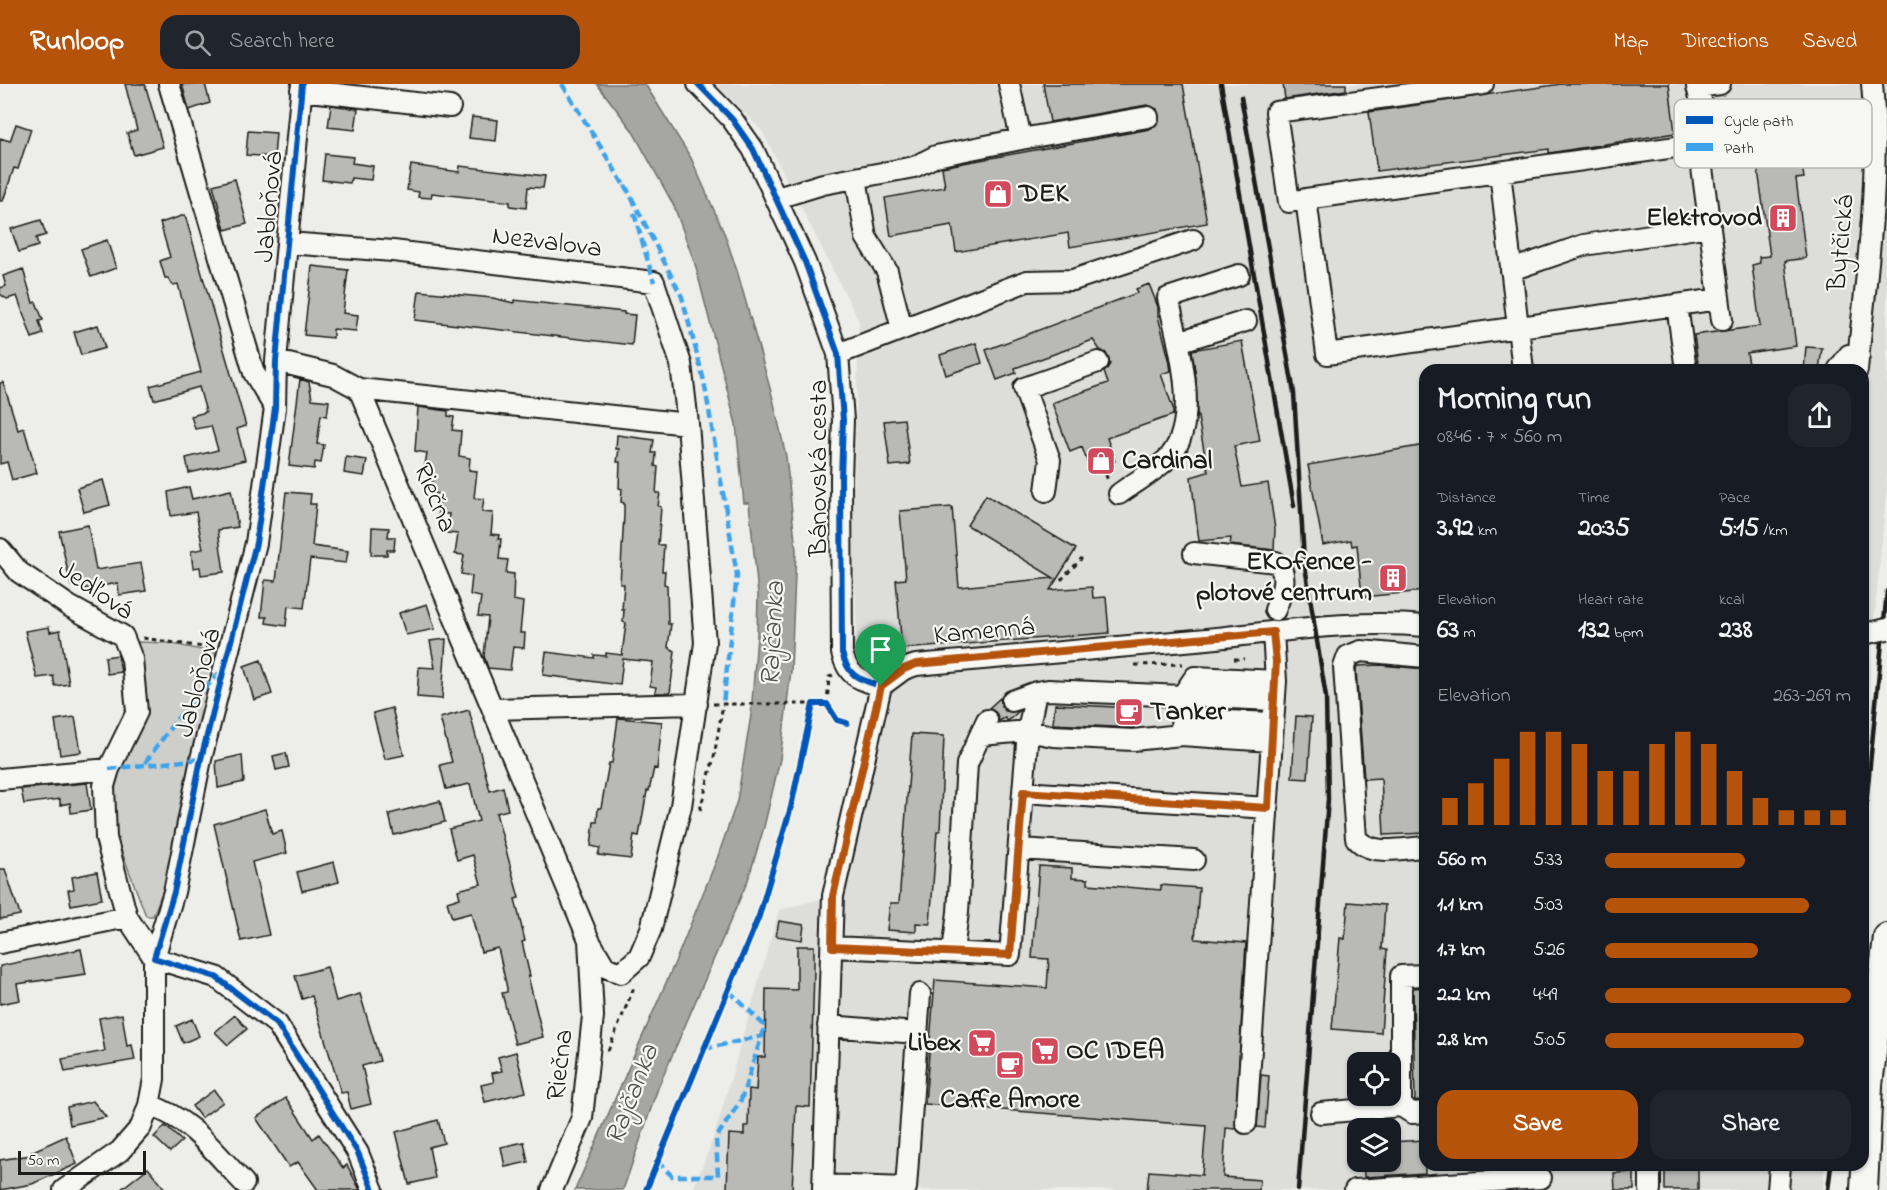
<!DOCTYPE html>
<html lang="en">
<head>
<meta charset="utf-8">
<style>
  :root { --surface:#171b24; --page:#20242c; --text:#f1f3f6; --muted:#9ea1a6; --accent:#b45309 }
  body { margin:0; font-family:"Indie Flower",sans-serif; background:var(--page); color:var(--text); height:100vh; display:flex; flex-direction:column; font-size:22px; white-space:nowrap }
  * { box-sizing:border-box; margin:0 }
  p { font-size:20px; color:var(--muted) }
  .icon { flex:none; width:33px; height:33px; fill:none; stroke:currentColor; stroke-width:2; stroke-linecap:round; stroke-linejoin:round }
  .map { position:relative; flex:1; overflow:hidden }
  .drawer { position:absolute; left:1419px; top:280px; width:450px; height:807px; display:flex; flex-direction:column; background:var(--surface); border-radius:18px; box-shadow:0 2px 4px #0004 }
  .drawer>* { flex:none }
  .fabs { position:absolute; left:1347px; top:968px; display:grid; gap:12px }
  .fabs a { display:grid; place-items:center; width:54px; height:54px; border-radius:12px; background:var(--surface); box-shadow:0 2px 4px #0004; font-size:30px }
  .scale { position:absolute; left:18px; bottom:15px; width:128px; box-sizing:border-box; padding-left:6px; border:3px solid #1c1c1c; border-top:0; font-size:16px; line-height:21px; white-space:nowrap; color:#1c1c1c; -webkit-text-stroke:4px #f6f6f2; paint-order:stroke }
  .pin { position:absolute; display:grid; place-items:center; width:51px; height:51px; color:#fff; margin:-62px -26px; border-radius:50% 50% 50% 0; rotate:-45deg; box-shadow:0 0 6px #0007 }
  .pin .icon { rotate:45deg }
  .round { display:grid; place-items:center; flex:none; width:63px; height:63px; border-radius:18px; background:var(--page) }
  .head { display:flex; align-items:center; justify-content:space-between; height:102px; padding:0 18px }
  h1 { font-size:33px; font-weight:700; line-height:45px }
  .metrics { display:grid; grid-template-columns:repeat(3,1fr); gap:9px; height:102px; padding:6px 18px }
  .metrics div { display:grid; align-content:center }
  .metrics b { font-size:26px; font-weight:700 }
  .metrics small { font-size:16px; font-weight:400 }
  .metrics p { font-size:16px }
  .chart { height:168px; padding:12px 18px }
  .chart p { display:flex; justify-content:space-between }
  .chart svg { width:100%; height:108px; margin-top:6px; stroke:var(--accent); stroke-width:6 }
  .primary-button { display:flex; gap:12px; margin-top:auto; padding:12px 18px }
  .primary-button a { flex:1; height:69px; border-radius:18px; background:var(--accent); color:#fff; font-size:24px; font-weight:700; line-height:69px; text-align:center }
  .primary-button a+a { background:var(--page); color:var(--text) }
  ul { padding:0 18px; list-style:none; font-size:20px }
  li { display:grid; grid-template-columns:96px 72px 1fr; align-items:center; height:45px }
  li i { height:15px; border-radius:8px; background:var(--accent) }
  header { display:flex; align-items:center; gap:36px; box-sizing:border-box; height:84px; padding:0 30px; background:var(--accent); color:#fff }
  header strong { font-size:28px }
  nav { display:flex; gap:33px; margin-inline-start:auto; font-size:21px }
  .search { width:420px; height:54px; background:var(--page); display:flex; align-items:center; gap:15px; box-sizing:border-box; padding:0 21px; border-radius:18px; color:var(--muted); font-size:22px }
  .map>svg:first-child { display:block }
</style>
</head>
<body>
<header>
<strong>Runloop</strong>
<div class="search"><svg class="icon" aria-label="search" viewBox="0 0 24 24"><circle cx="10" cy="10" r="6"/><path d="M15 15l6 6"/></svg>Search here</div>
<nav><a>Map</a><a>Directions</a><a>Saved</a></nav>
</header>
<div class="map">
<svg width="1887" height="1106" viewBox="0 0 1887 1106">
  <rect width="100%" height="100%" fill="#edede9"/>
  <filter id="ink" filterUnits="userSpaceOnUse"><feTurbulence type="fractalNoise" baseFrequency=".0167" numOctaves="2"/><feDisplacementMap in="SourceGraphic" scale="12" xChannelSelector="R" yChannelSelector="G"/><feConvolveMatrix kernelMatrix="1 2 1 2 8 2 1 2 1" color-interpolation-filters="sRGB"/></filter>
  <g filter="url(#ink)">
    <!-- built -->
    <path fill="#ddddda" fill-rule="evenodd" d="M716,0H1887V402L1863,654V286H1425V1082H1825L1823,1106H693L715,1050L779,826L833,812L892,608L857,565L853,434L859,237L762,47ZM1358,978H1390V1011H1358ZM1358,1044H1390V1077H1358Z"/>
    <!-- green -->
    <path fill="#cececb" stroke="#757574" stroke-width="1.5" d="M137,558L168,559L221,570L166,798L153,832H146L116,752L111,701L141,630Z"/>
    <!-- water -->
    <path fill="#a6a6a3" stroke="#6f6f6d" stroke-width="1.5" d="M597,0H645L691,74L725,151L738,190L773,315L786,372L796,466L791,587L780,675L764,743L748,796L658,1004L623,1106H575L676,876L717,775L737,717L751,631L757,551L758,510L749,419H744L736,340L695,180L674,122L632,46Z"/>
    <!-- building -->
    <path fill="#b9b9b6" stroke="#1c1c1c" stroke-width="1.5" d="M125,0H145L163,63L134,71L127,49L137,46Z
      M182,0H205L210,19L189,26Z
      M1043,0H1183L1207,139L1070,163L1068,149L956,168L952,141L891,152L885,114L945,103L942,83L1150,45L1159,37L1157,25L1147,21L1050,38Z
      M1283,0H1346V6L1285,15Z
      M1561,0H1669L1675,49L1549,69V65L1377,87L1369,28Z
      M331,21L358,25L355,46L328,43Z
      M472,33L498,36L496,57L469,54Z
      M16,40L31,45L18,85L14,84L3,117H0V54L10,57Z
      M248,47L276,49L274,73L246,71Z
      M1799,61L1804,94L1796,95L1806,174L1785,177L1796,262L1747,269L1750,286H1699L1694,251L1760,242L1752,181L1760,179L1759,173L1770,172L1758,86L1771,84L1769,64Z
      M325,70L353,73L352,79L373,82L371,96L351,94L350,99L322,96Z
      M411,81L459,88L460,82L545,92L543,104L528,103L526,124L510,122V118L432,109L431,114L418,113L419,108L407,106Z
      M235,95L247,140L225,146L213,101Z
      M185,131L246,342L237,345L245,376L189,389L186,374L218,366L211,342L195,345L191,332L206,328L199,303L154,316L150,302L201,288L178,200L173,201L168,194H165L160,177L170,173L160,139Z
      M41,136L46,151L36,154L38,162L19,168L11,145Z
      M107,156L116,184L91,193L81,165Z
      M312,182L348,186L343,229L358,231L356,247L333,245V254L304,251Z
      M23,185L33,219L36,218L43,236L39,237L43,250L32,254L17,212L7,215L0,210V204L6,202L3,192Z
      M1149,200L1158,223V232L1169,275L1171,287L1161,290L1173,324V331L1107,354L1115,377L1090,386L1082,363L1070,368L1052,319L1108,299L1104,288L1110,280L1106,269L1100,266L1093,256L1015,284L1016,289L997,296L986,266L1137,209L1136,205Z
      M419,207L493,214L514,219V216L624,228V230L635,231L632,261L415,236Z
      M98,241L105,264L81,271L74,248Z
      M1242,257L1260,357L1234,362L1242,403L1268,399L1275,445L1274,466L1230,461L1231,454L1199,457L1191,393L1208,388L1197,328L1196,294L1192,266Z
      M976,259L982,279L946,291L940,271Z
      M1806,263L1822,264L1819,286H1804Z
      M300,295L309,298L312,315L329,317L327,332L321,331L317,360L324,361L321,379L315,378L314,385L289,382Z
      M3,298L18,346L24,344L37,389L12,396L7,378L0,380V299Z
      M418,323L448,327V332L454,333L452,346L461,347L459,372L470,374L469,386L477,387L474,414L484,415L482,428L493,429L491,450L499,451L498,455H501L499,475L508,476L506,489L514,490L513,516L523,518L520,549H525L524,564L513,563L510,586L488,584L484,572L488,533L478,532L481,513L470,511L472,492L461,490L464,471L455,470L458,450L447,449L449,430L438,429L440,410L430,409L433,389L424,387L427,369L415,367Z
      M904,335L910,380L890,382L884,337Z
      M617,351L654,356L652,369H656L655,382L658,383L656,409H660L658,422L661,423L658,461H664L662,487H665L664,500L667,501L668,540H671L668,563L675,567L670,609H655L656,603L650,602L653,578L623,575L620,601L543,591L546,568L594,574V571L606,572V569L622,571L626,539L623,538L624,526H622L624,500H620L624,431V419L621,418L622,405L619,404L620,378H617L619,365H616Z
      M1425,361V507L1362,513L1357,461L1352,462L1351,456L1323,461L1308,381Z
      M346,373L367,376L364,392L344,389Z
      M103,396L110,421L84,428L77,404Z
      M189,403L192,415L231,406L238,443L218,446L224,488L201,491L200,483L193,484L191,467L203,465L196,428L171,432L168,408Z
      M286,408L311,410L310,420H316L312,462L348,467L346,479L310,475L304,524L288,522L286,542L266,539L267,533H261L265,496L276,497Z
      M986,411L1076,465L1050,506L1092,503L1093,514L1106,513L1109,549L902,565L896,496L906,495L900,427L952,423L959,503L1054,494L967,441Z
      M88,441L96,486L141,479L146,507L119,511L118,499L84,505L82,500L71,502L59,447Z
      M372,443L389,444L388,453H395L394,466H387V471H371Z
      M427,520L435,545L406,551L399,529Z
      M49,543L50,548L60,546L69,600L55,602L53,592L37,594L25,547Z
      M446,555L442,615L417,613L419,583L435,584L430,557Z
      M118,571L121,588L107,590L105,573Z
      M261,576L272,610L254,616L244,582Z
      M1380,581L1425,585V749L1384,751L1381,694L1364,695L1356,585L1357,582Z
      M1000,614L1005,627H1019L1008,637L1005,634L999,637L996,629L989,624Z
      M1055,620L1135,624L1134,644L1053,640Z
      M392,624L404,671L385,675L373,629Z
      M469,626L490,707L503,703L508,726L496,729L519,814L515,815L525,857L522,858L530,892H528L543,953L515,960L502,909L507,908V904L498,864L481,868L471,829L452,834L447,818L460,814L458,806L481,800L473,771L457,776L449,745L479,737L470,700L446,705L440,681L452,678L440,634Z
      M1296,632L1312,633L1308,695L1292,694Z
      M75,633L81,668L60,671L55,636Z
      M618,634L662,638L657,685L654,684L649,707H647L639,752L634,751L631,775L598,771L600,764L591,762L594,738H597L598,724H601L609,679H612Z
      M912,650L944,652L940,747H937L930,840L916,839V848L887,846L890,819H899Z
      M286,669L289,683L276,686L273,672Z
      M242,671L244,698L218,704L216,677Z
      M87,699L91,726L71,729L70,719L60,721V715L24,720L21,705Z
      M440,717L445,738L394,751L389,730Z
      M265,725L272,750L282,747L287,769L252,778L269,851L241,857L214,740Z
      M334,778L339,798L302,807L297,788Z
      M1039,782L1072,784V794L1088,795V800L1161,806V801L1199,804L1195,855L1246,859L1235,1045L1226,1044L1223,1093L1260,1096L1259,1106H1147L1149,1087L1202,1091L1206,1042L925,1020L935,896L1047,904L1049,875L1032,874Z
      M0,785H5L20,831L0,835Z
      M97,788L102,815L71,821L68,806L74,805L72,793Z
      M1348,818L1385,821L1382,865L1387,866L1381,949L1332,945L1340,854L1345,855Z
      M779,837L804,841L802,856L776,852Z
      M797,862H814V887L810,1023L796,1022L792,1106H727L729,1050L744,1051V1042H748L749,1005L756,1006L758,973H765L766,905L797,906Z
      M81,865L86,890L17,900L20,916L0,920V882Z
      M327,883L336,917L360,910L380,977L362,982L371,1020L351,1025L347,1008L341,1009L312,912L302,915L295,892Z
      M1425,903V1016L1415,1017L1413,904Z
      M122,930L127,962L132,961L135,976L65,988L62,975L105,967L99,934Z
      M235,931L247,945L228,961L215,948Z
      M192,935L199,952L183,959L176,942Z
      M516,968L526,1008L485,1018L481,1001L494,998L492,989L502,987L498,973Z
      M1261,991L1269,992L1265,1044L1257,1043Z
      M214,1006L223,1018L201,1034L192,1022Z
      M286,1014L313,1055L319,1050L343,1084L347,1081L360,1106H318L298,1078L289,1083L256,1034Z
      M93,1017L106,1033L70,1041L67,1023Z
      M438,1036L444,1059L429,1063L435,1094L409,1100L396,1048Z
      M165,1042L182,1057L170,1068L154,1053Z
      M66,1052L77,1080L32,1100L0,1106V1076L31,1071V1068Z
      M1425,1056V1089L1364,1093L1363,1077H1390V1058Z
      M524,1058L528,1078L505,1083L501,1063Z
      M1665,1082H1698V1106H1665Z
      M148,1084L166,1106H120Z
      M1634,1088V1106H1615L1614,1089Z"/>
    <g fill="none" stroke-linecap="round" stroke-linejoin="round">
      <!-- minor casing -->
      <g stroke="#1c1c1c" stroke-width="24">
        <path id="minor" d="M169,0L254,289L275,324
          M302,0L276,277L275,324L256,459L201,675L174,808L154,874L216,893L277,940L358,1069L373,1106
          M698,0L732,35L753,65L805,178L838,270L843,336L841,394L842,569C849,594 859,595 881,602
          M301,6L450,23
          M1021,55L1148,33
          M1713,58L1697,3L1720,0
          M1699,61L1722,236
          M1500,88L1523,286
          M856,94L866,153L887,187L902,245
          M777,114L823,100L914,83L936,72L1021,55L1009,0
          M1306,115L1289,118L1276,28L1483,0
          M288,159L393,167L654,198L681,280L688,340L705,559L681,722L651,845L639,873L621,889L605,883L589,856
          M1511,186L1584,161L1710,142
          M1719,215L1327,270L1306,115L1875,35
          M1677,221L1686,286
          M1178,258L1246,237
          M838,270L1027,197L1073,196L1193,156
          M276,277L333,291L359,305L589,856L593,932L582,1034L552,1106
          M1838,286L1849,271L1859,272
          M1857,286C1866,191 1881,96 1872,0
          M359,305L688,340
          M1046,407L1050,376L1024,304L1098,278
          M1119,410C1135,398 1158,386 1171,371C1201,333 1178,258 1168,214L1239,191
          M0,465L19,488L69,522L123,552L132,575L137,628L109,685L104,702L106,754L127,833L154,874V995L149,1021L141,1043L120,1067L64,1106
          M1194,469L1276,478C1290,490 1281,511 1275,526
          M1425,573L1361,567L1348,572L1344,583L1356,754C1371,773 1402,764 1425,763
          M1012,617L1036,608
          M494,625L697,620
          M1181,635L1273,639
          M981,651L1028,647L1053,652L1133,656L1181,651
          M1271,657L1181,651L1182,612L1274,616
          M0,695L109,685
          M1268,724L1023,708L1028,647L1036,608L1048,606L1182,612L1195,593L1276,597
          M1020,765L1194,776
          M0,859L127,833
          M832,863L1010,871L1023,708
          M953,868L958,828L967,680L987,636
          M828,942L917,949
          M149,1021C193,1036 213,1067 244,1099
          M1401,1022V892L1425,891
          M1321,1029L1401,1022L1412,1029L1425,1028
          M1246,1039L1276,597L1273,548
          M823,1101L906,1104L920,910
          M823,1106L833,812L881,602L904,585L916,581C1013,572 1110,564 1207,555C1280,548 1351,535 1425,542
          M1355,1106L1541,1094
          M1650,1106V1090
          M1778,1106L1780,1082"/>
      </g>
      <!-- major casing -->
      <g stroke="#1c1c1c" stroke-width="30">
        <path id="major" d="M1864,1106L1869,1001L1887,853"/>
      </g>
      <!-- path -->
      <path stroke="#1c1c1c" stroke-width="3" stroke-dasharray="4.5 4.5" stroke-linecap="butt" d="M1103,382L1108,397
        M1061,496L1082,474
        M143,554L210,564
        M1234,575H1244
        M1135,581L1183,580
        M713,620H827L837,636L847,639
        M827,620L829,593L833,591
        M700,726L714,673L723,620
        M608,967L635,901"/>
      <!-- minor -->
      <use href="#minor" stroke="#f6f6f2" stroke-width="20"/>
      <!-- major -->
      <use href="#major" stroke="#f6f6f2" stroke-width="26"/>
      <!-- rail -->
      <path stroke="#1c1c1c" stroke-width="4.5" d="M1221,0L1294,422
        M1241,13L1294,309L1304,476L1326,613L1328,715L1298,1106
        M1863,752L1887,507
        M1828,1106L1831,1082"/>
      <!-- minor-bridge casing -->
      <g stroke="#1c1c1c" stroke-width="24" stroke-linecap="butt">
        <path id="minor-bridge" d="M1863,550L1887,545"/>
      </g>
      <!-- minor-bridge -->
      <use href="#minor-bridge" stroke="#f6f6f2" stroke-width="20"/>
      <!-- quiet -->
      <path stroke="#3da2ea" stroke-width="4.5" stroke-dasharray="9 4.5" stroke-linecap="butt" d="M562,0L627,106
        M625,101L682,213L704,297L737,491L723,620
        M634,129L654,198
        M145,679L176,636L221,587
        M109,685L201,675
        M704,965L762,952
        M657,1077L672,1092H718L716,1054L741,1016L765,942L728,906"/>
      <!-- cycleway casing -->
      <g stroke="#f6f6f2" stroke-width="10">
        <path id="cycleway" d="M302,0L276,277L275,324L256,459L201,675L174,808L154,874L216,893L277,940L358,1069L373,1106
          M698,0L732,35L753,65L805,178L838,270L843,336L841,394L842,569C849,594 859,595 881,602L871,645
          M646,1106L759,832L791,723L813,620H827L837,636L847,639"/>
      </g>
      <!-- cycleway -->
      <use href="#cycleway" stroke="#0057b8" stroke-width="6"/>
    </g>
  </g>
  <g fill="none" stroke-linecap="round" stroke-linejoin="round" filter="url(#ink)">
    <!-- route casing -->
    <g stroke="#fff" stroke-width="12">
      <path id="route" d="M1273,548L1276,578L1268,724L1023,708L1010,871L832,863L833,812L881,602L904,585L916,580Z"/>
    </g>
    <!-- route -->
    <use href="#route" stroke="#b45309" stroke-width="8"/>
  </g>
  <!-- icons -->
  <defs>
    <g id="shop-square" transform="scale(1.5)"><rect x="-9" y="-9" width="18" height="18" rx="4" fill="#d1495b" stroke="#f6f6f2"/><path d="M-5-2.5h2.3a2.7 3.5 0 0 1 5.4 0H5L5.5 6h-11ZM-1.5-2.5h3a1.5 2.3 0 0 0-3 0Z" fill="#fff"/></g>
    <g id="building-square" transform="scale(1.5)"><rect x="-9" y="-9" width="18" height="18" rx="4" fill="#d1495b" stroke="#f6f6f2"/><path d="M-4-6H4V6H1V3H-1V6H-4ZM-2.5-4.3h1.7v1.8h-1.7ZM.8-4.3h1.7v1.8H.8ZM-2.5-1h1.7V.8h-1.7ZM.8-1h1.7V.8H.8Z" fill="#fff"/></g>
    <g id="cafe-square" transform="scale(1.5)"><rect x="-9" y="-9" width="18" height="18" rx="4" fill="#d1495b" stroke="#f6f6f2"/><path d="M-5.5-4.5H6V0H3Q3 3.5 0 3.5H-2.5Q-5.5 3.5-5.5 0ZM3-3.2v2h1.7v-2ZM-6 4.5H4V6H-6Z" fill="#fff"/></g>
    <g id="supermarket-square" transform="scale(1.5)"><rect x="-9" y="-9" width="18" height="18" rx="4" fill="#d1495b" stroke="#f6f6f2"/><path d="M-6-5.5h2.5l.6 2H6L4.5 2H-2.5L-4.4-4H-6ZM-1.5 3.2a1.3 1.3 0 1 0 .1 0ZM3 3.2a1.3 1.3 0 1 0 .1 0Z" fill="#fff"/></g>
  </defs>
  <g fill-rule="evenodd">
    <use href="#shop-square" x="998" y="110"/>
    <use href="#building-square" x="1783" y="134"/>
    <use href="#shop-square" x="1101" y="377"/>
    <use href="#building-square" x="1393" y="494"/>
    <use href="#cafe-square" x="1129" y="628"/>
    <use href="#supermarket-square" x="982" y="959"/>
    <use href="#supermarket-square" x="1045" y="967"/>
    <use href="#cafe-square" x="1010" y="981"/>
  </g>
  <g text-anchor="middle" dominant-baseline="central" stroke-width="4.5" stroke-linejoin="round" paint-order="stroke">
    <!-- poi labels -->
    <g font-size="27" font-weight="bold" fill="#1c1c1c" stroke="#f6f6f2" text-anchor="start">
      <text x="1019" y="110">DEK</text>
      <text x="1762" y="134" text-anchor="end">Elektrovod</text>
      <text x="1122" y="377">Cardinal</text>
      <text x="1372" y="478" text-anchor="end">EKOfence -<tspan x="1372" dy="31">plotové centrum</tspan></text>
      <text x="1150" y="628">Tanker</text>
      <text x="961" y="959" text-anchor="end">Libex</text>
      <text x="1066" y="967">OC IDEA</text>
      <text x="1010" y="1016" text-anchor="middle">Caffe Amore</text>
    </g>
    <!-- street labels -->
    <g font-size="27" fill="#1c1c1c" stroke="#f6f6f2">
      <text transform="translate(270 123) rotate(-85)">Jabloňová</text>
      <text transform="translate(547 159) rotate(7)">Nezvalova</text>
      <text transform="translate(1842 159) rotate(-85)">Bytčická</text>
      <text transform="translate(819 384) rotate(-90)">Bánovská cesta</text>
      <text transform="translate(434 414) rotate(67)">Riečna</text>
      <text transform="translate(95 507) rotate(34)">Jedľová</text>
      <text transform="translate(984 548) rotate(-5)">Kamenná</text>
      <text transform="translate(199 599) rotate(-75)">Jabloňová</text>
      <text transform="translate(561 981) rotate(-83)">Riečna</text>
    </g>
    <!-- water labels -->
    <g font-size="28" font-style="italic" fill="#535352" stroke="#f6f6f2">
      <text transform="translate(774 550) rotate(-87)">Rajčanka</text>
      <text transform="translate(633 1011) rotate(-69)">Rajčanka</text>
    </g>
  </g>
  <!-- legend -->
  <rect x="1674" y="15" width="198" height="69" rx="9" fill="#f6f6f2" stroke="#b5b5b2" stroke-width="1.5"/>
  <rect x="1686" y="32" width="27" height="8" fill="#0057b8"/>
  <rect x="1686" y="59" width="27" height="8" fill="#3da2ea"/>
  <g font-size="16" fill="#1c1c1c">
    <text x="1724" y="42">Cycle path</text>
    <text x="1724" y="69">Path</text>
  </g>
</svg>
<div class="fabs">
<a><svg class="icon" aria-label="locate" viewBox="0 0 24 24"><circle cx="12" cy="12" r="6"/><path d="M12 2v4M12 18v4M2 12h4M18 12h4"/></svg></a>
<a><svg class="icon" aria-label="layers" viewBox="0 0 24 24"><path d="M12 4l9 5-9 5-9-5zM3 14l9 5 9-5"/></svg></a>
</div>
<div class="scale">50 m</div>
<div class="pin" style="left:881px;top:602px;background:#1e9e55"><svg class="icon" aria-label="arrive" viewBox="0 0 24 24"><path d="M6 21V4h12l-3 4 3 4H6"/></svg></div>
<section class="drawer">
<div class="head"><div><h1>Morning run</h1><p>08:46 · 7 × 560 m</p></div><a class="round"><svg class="icon" aria-label="share" viewBox="0 0 24 24"><path d="M12 15V3M7 8l5-5 5 5M5 13v7h14v-7"/></svg></a></div>
<div class="metrics">
<div><p>Distance</p><b>3.92<small> km</small></b></div>
<div><p>Time</p><b>20:35</b></div>
<div><p>Pace</p><b>5:15<small> /km</small></b></div>
</div>
<div class="metrics">
<div><p>Elevation</p><b>63<small> m</small></b></div>
<div><p>Heart rate</p><b>132<small> bpm</small></b></div>
<div><p>kcal</p><b>238</b></div>
</div>
<div class="chart"><p><span>Elevation</span>263–269 m</p>
<svg viewBox="0 0 160 44" preserveAspectRatio="none"><path d="M5 44V33M15 44V27M25 44V17M35 44V6M45 44V6M55 44V11M65 44V22M75 44V22M85 44V11M95 44V6M105 44V11M115 44V22M125 44V33M135 44V38M145 44V38M155 44V38"/></svg>
</div>
<ul>
<li><b>560 m</b>5:33<i style="width:57%"></i></li>
<li><b>1.1 km</b>5:03<i style="width:83%"></i></li>
<li><b>1.7 km</b>5:26<i style="width:62%"></i></li>
<li><b>2.2 km</b>4:49<i style="width:100%"></i></li>
<li><b>2.8 km</b>5:05<i style="width:81%"></i></li>
</ul>
<div class="primary-button"><a>Save</a><a>Share</a></div>
</section>
</div>
</body>
</html>
